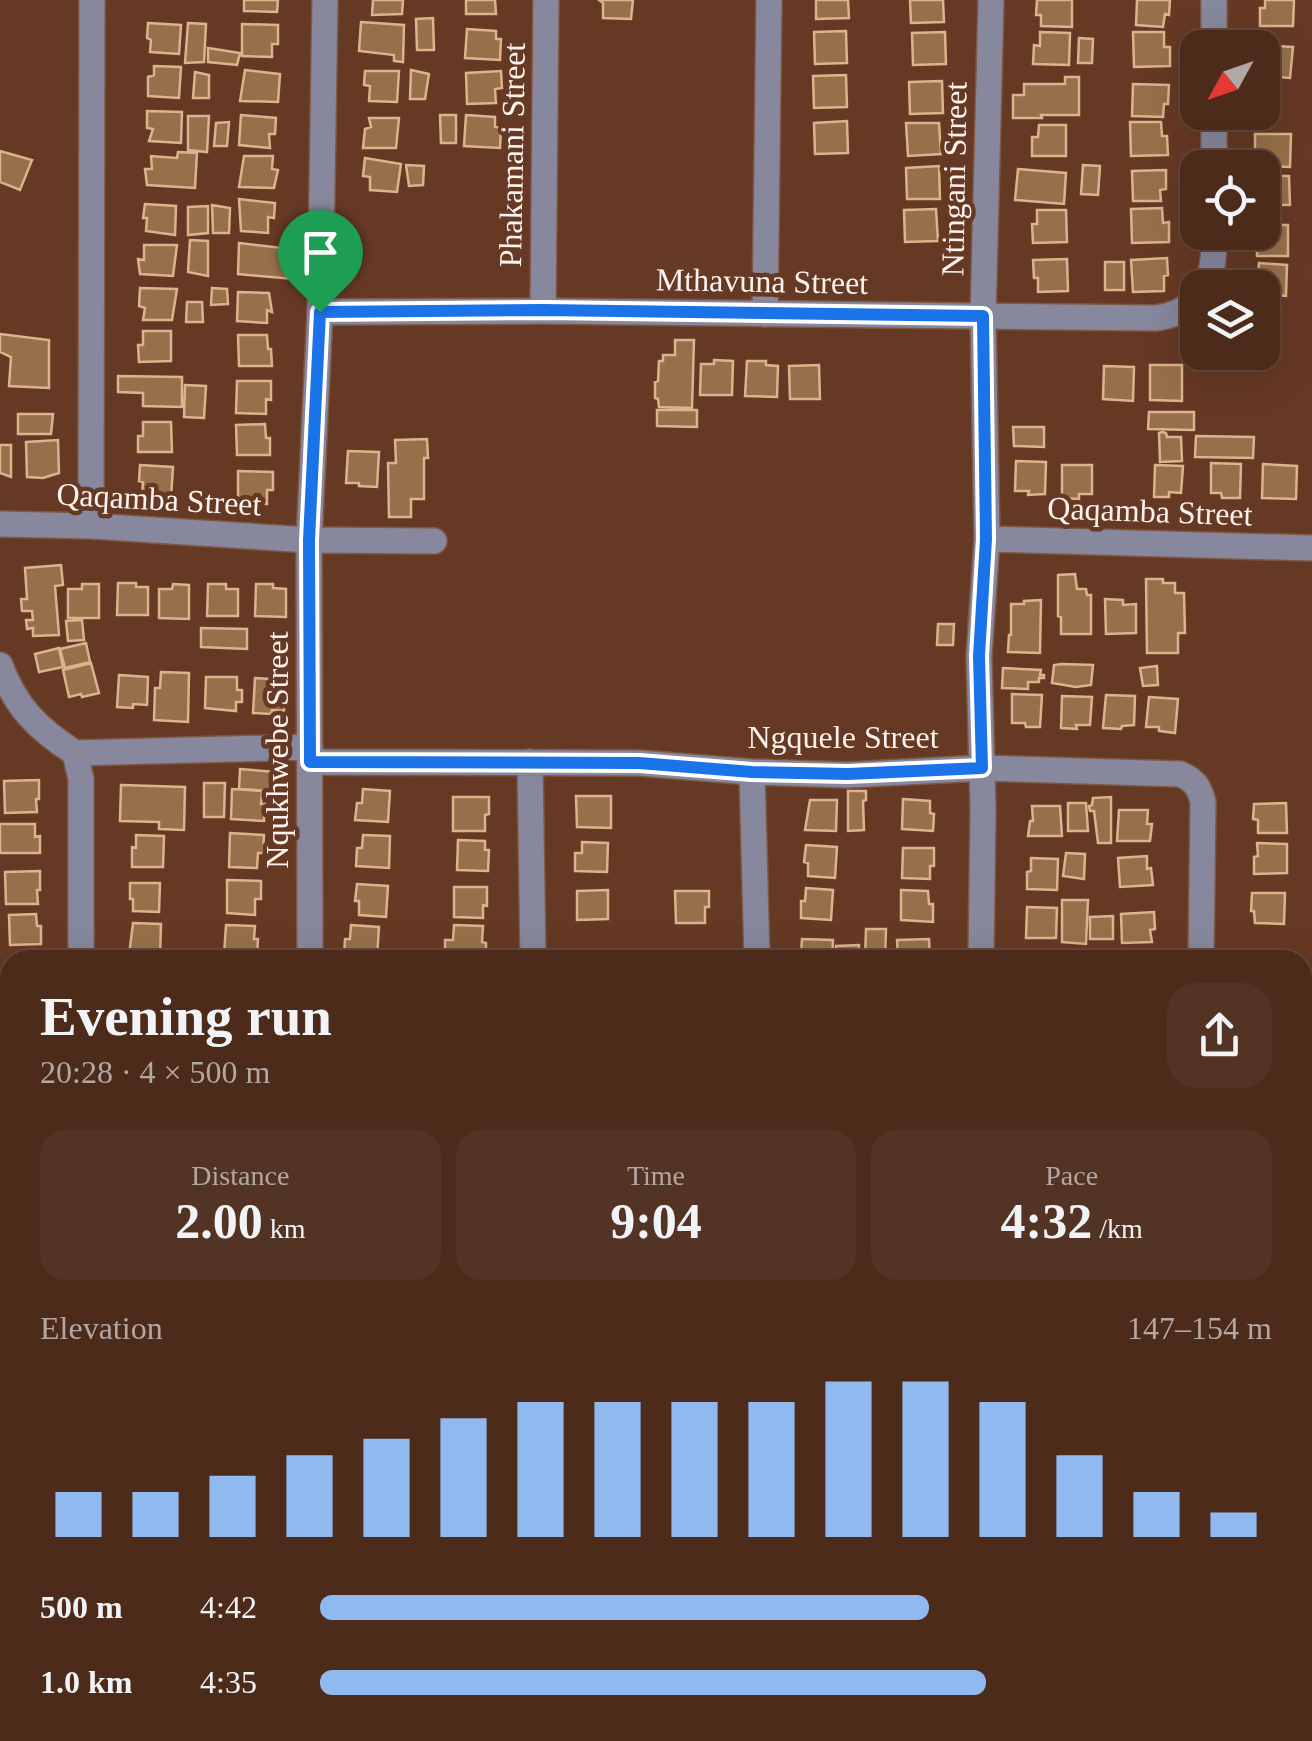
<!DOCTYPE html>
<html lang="en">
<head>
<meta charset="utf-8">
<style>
  :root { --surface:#4c2b1b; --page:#533324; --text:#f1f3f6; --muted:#b2a7a3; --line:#63473a; --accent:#90b9f0 }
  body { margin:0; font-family:"Times New Roman",serif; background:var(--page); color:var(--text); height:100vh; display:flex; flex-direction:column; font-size:38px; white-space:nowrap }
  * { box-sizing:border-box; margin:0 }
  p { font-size:32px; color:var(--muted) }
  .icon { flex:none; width:55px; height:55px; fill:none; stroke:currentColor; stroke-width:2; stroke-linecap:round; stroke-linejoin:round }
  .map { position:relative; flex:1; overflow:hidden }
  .drawer { position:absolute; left:0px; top:950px; width:1312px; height:792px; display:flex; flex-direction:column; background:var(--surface); border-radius:30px 30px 0 0; box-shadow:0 10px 40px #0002,0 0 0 2px var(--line) }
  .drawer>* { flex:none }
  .needle { width:65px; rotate:230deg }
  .buttons { position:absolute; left:1180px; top:30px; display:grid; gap:20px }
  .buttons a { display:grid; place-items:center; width:100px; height:100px; border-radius:20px; background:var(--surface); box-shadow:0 10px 40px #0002,0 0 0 2px var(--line); font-size:50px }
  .pin { position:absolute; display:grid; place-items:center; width:85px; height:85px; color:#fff; margin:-102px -42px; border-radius:50% 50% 50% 0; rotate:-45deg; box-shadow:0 0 10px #0007 }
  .pin .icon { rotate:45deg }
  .round { display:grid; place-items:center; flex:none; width:105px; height:105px; border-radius:30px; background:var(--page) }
  .overview { display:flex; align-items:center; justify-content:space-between; height:170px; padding:0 40px }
  h1 { font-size:55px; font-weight:700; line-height:75px }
  .figures { display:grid; grid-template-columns:repeat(3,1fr); gap:15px; height:170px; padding:10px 40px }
  .figures div { display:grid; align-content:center; border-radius:25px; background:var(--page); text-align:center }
  .figures b { font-size:50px; font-weight:700 }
  .figures small { font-size:28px; font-weight:400 }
  .figures p { font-size:28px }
  .chart { height:280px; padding:20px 40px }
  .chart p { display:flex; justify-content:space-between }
  .chart svg { width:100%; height:180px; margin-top:10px; stroke:var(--accent); stroke-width:6 }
  ul { padding:0 40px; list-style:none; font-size:32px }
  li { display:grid; grid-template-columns:160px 120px 1fr; align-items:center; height:75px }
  li i { height:25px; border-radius:12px; background:var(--accent) }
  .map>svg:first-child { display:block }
</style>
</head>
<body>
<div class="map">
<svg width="1312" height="1741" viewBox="0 0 1312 1741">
  <rect width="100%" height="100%" fill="#663924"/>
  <!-- building -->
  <path fill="#96704a" stroke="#dcb38c" stroke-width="2.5" d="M244,0H278L277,12L244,11Z
    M373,0H403L402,14L372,15Z
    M466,0H495L496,14H466Z
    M599,0H633L631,19L603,18V3Z
    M816,0H848L849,18L816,19Z
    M910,0H943L944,22L911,23Z
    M1037,0H1072V27L1041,26V15H1036Z
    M1137,0H1170L1169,15L1165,14L1163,27L1136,25Z
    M1265,0H1294L1293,26H1260V8H1265Z
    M433,18L434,50H417L416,19Z
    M361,22L404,25L403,62L394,61V55L359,51Z
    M148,23L181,25L179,54L150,52L151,40L147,38Z
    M188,23L206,24L204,62L185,63Z
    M242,24L278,25V44H272V57L242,56Z
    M467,29L496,31V39H501L500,60L465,58Z
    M846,31L847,63L815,64L814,32Z
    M945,32L946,64L913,65L912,33Z
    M1040,32L1070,33L1069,65L1033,64L1034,45L1040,46Z
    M1133,32H1164V47H1170V66L1134,67Z
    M1079,38L1093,39L1092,63H1078Z
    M1257,45L1293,47L1290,78L1262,76V48H1257Z
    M208,48L240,53L237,65L208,62Z
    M154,66L181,67L179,98L148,96V77L154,75Z
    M245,70L280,74L278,102L240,101Z
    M411,70L429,74L425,99H410Z
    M365,71H399L397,102L369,101L370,86L364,85Z
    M501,71L502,88L495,89L496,103L467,104L466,73Z
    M195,72L209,75V98H193Z
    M846,75L847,107L814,108L813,76Z
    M1065,77H1079V115H1041L1042,118H1013V95H1024V84H1065Z
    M942,81L943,113L910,114L909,82Z
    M1133,84L1169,85L1168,104H1164L1163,117L1132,116Z
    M147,111L182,112L181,143L149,141L153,129L147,128Z
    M241,115L276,118L275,134H269L270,148L239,145Z
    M440,115H456V143H441Z
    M466,115L495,117V127L501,128L500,148L464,146Z
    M188,116H209L207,152L188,150Z
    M369,118H399L396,148H363L365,129L371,127Z
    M847,121L848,153L815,154L814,123Z
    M229,122L227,146H214L216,123Z
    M1130,122H1161L1162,136H1167L1168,155L1131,156Z
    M906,123H939L941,154L908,156Z
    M1039,125H1066V156H1032V137H1038Z
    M1255,134H1291L1290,167L1260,166V151H1255Z
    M0,151L32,160L20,190L0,182Z
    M178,152L197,153L195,188L147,185L145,169H152L151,156L177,158Z
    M244,156H273L272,169L278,170L274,188L239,187Z
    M365,158L401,164L397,192L370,190V177L363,176Z
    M406,165L424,166L423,185L409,186Z
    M1083,165L1100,166L1098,195L1081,194Z
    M939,166L940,199H907L906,168Z
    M1018,169L1066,173L1064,204L1015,200Z
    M1166,170V189L1160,190L1161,201H1133L1132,171Z
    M1262,176H1289L1290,205H1262Z
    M239,199L275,203L274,218L268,217V233L241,231Z
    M145,204L176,206L175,235L146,231L147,218H143Z
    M212,205L230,208L229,233H213Z
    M208,206V233L188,235V207Z
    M1162,208L1163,223L1169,222V242L1132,243L1131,209Z
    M936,209L938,241L905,242L904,210Z
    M1037,210H1066L1067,242L1033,243L1032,224H1037Z
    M1262,225H1288V256H1257V232H1262Z
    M190,240L208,241V276L188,272Z
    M239,243L283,248V260L296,262L293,279L238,274Z
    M144,245H177L173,276L140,274L138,259L144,260Z
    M1167,258L1168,275L1164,276V291L1133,292L1131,260Z
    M1067,259L1068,291L1038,292V278H1034L1033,260Z
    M1105,262H1124V290H1105Z
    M1259,263L1287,265L1286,296L1262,294V288H1253L1254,281L1258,279Z
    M140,288L177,289L172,320H143L145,308L139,306Z
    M212,288L227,289L228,304L211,305Z
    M238,292L269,293L272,312L267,310V323L237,321Z
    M187,302H202L203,322H186Z
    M143,331H171V361L139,362L138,345H143Z
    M0,334L49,340V388L9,386L11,357L0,352Z
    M238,335H267L268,349H271L272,366H239Z
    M675,340H694L692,408L659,407L658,399L655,398V382L658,381L659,361H663V355H675Z
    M714,360L733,361L732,395H700L701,364H714Z
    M747,361H766V365L778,366L777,397L745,396Z
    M819,365L820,399H790L789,366Z
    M1150,365H1182V401L1150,400Z
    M1104,366L1134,367L1133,401L1103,399Z
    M118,376L182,377V407L143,406V393L118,392Z
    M237,381H271V400L266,399V414L236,413Z
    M185,385L206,386L204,418L184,417Z
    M657,410H697V427L657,426Z
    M1149,412H1194V430L1148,429Z
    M18,414H53L51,434H18Z
    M143,422H171L172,452H138V436H143Z
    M265,424L266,438H270V455H237L236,425Z
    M1013,427H1044V447L1014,446Z
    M1162,432L1166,433L1167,437H1181L1182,461L1160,462L1159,433Z
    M1196,436L1254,437L1253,458L1195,457Z
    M427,439L428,458H424V499H411V517H389L388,463H396L395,440Z
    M58,440L59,473L43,478L27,477L26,442Z
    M0,445H11V477L0,473Z
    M348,451L379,452L377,487L359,486V483H346Z
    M1016,461L1046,462L1045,494L1028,495L1029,491H1015Z
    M1211,463L1241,464L1240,498H1222L1221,493H1211Z
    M1263,464L1297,466L1296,499L1262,498Z
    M140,465L173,467L171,498L142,496L143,482L139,481Z
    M1062,465H1092V494H1079V499L1062,498Z
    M1155,465L1183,466L1181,493L1169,492V497H1154Z
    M238,471L273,472V490H267V504L238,503Z
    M61,565L63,585L55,586L59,635L33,636V628L27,629L26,620H33L32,611H22L21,599H27L25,568Z
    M1075,574L1077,589H1086L1087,595H1091V634H1061V617L1058,616V575Z
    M1146,579H1163V583H1175V593H1184L1185,633H1178V653H1147Z
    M118,583H136V587H148V615H117Z
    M82,584H99V618H68V589H82Z
    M173,584L189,585V619L159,618V589H172Z
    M208,584H226V589H238V616H207Z
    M256,584H273V588L286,589V617L255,616Z
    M1105,599L1123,600V605L1136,604V633L1106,634Z
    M1041,600L1040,653L1008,652L1009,635H1011V604H1024V601Z
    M82,620L84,640L68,641L66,621Z
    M938,624H954L953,645H937Z
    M201,628L247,629V649L201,647Z
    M86,643L90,662L65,668L60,649Z
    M59,648L63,667L39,672L35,654Z
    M91,663L99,693L82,697L81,694L69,697L63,670Z
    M1062,664L1093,665L1091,685L1076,687L1052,683L1054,665Z
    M1157,666L1158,685L1143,686L1140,668Z
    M1003,668L1041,670L1040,675H1044V678H1039V682H1028V689L1002,688Z
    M161,672L189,673L188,722L154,720L155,688H160Z
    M119,675L148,677L147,705L133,704V708L117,707Z
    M206,677H237V690H242V702H236V711L205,708Z
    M255,678L286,680L284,711L272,710L271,714L253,713Z
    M1012,694L1042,695L1040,727H1026L1025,723H1012Z
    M1106,695L1135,696L1134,725L1122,726L1121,729L1103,728Z
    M1062,696L1092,697L1090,725H1076L1077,729L1061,728Z
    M1149,697L1178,699L1175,733L1159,731V727H1146Z
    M240,769L289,773L288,792L239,789Z
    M39,780V799H36L37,812L5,813L4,781Z
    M204,783H225L224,817H204Z
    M121,785L185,787L184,830L159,829V822L120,821Z
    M232,789L262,791L261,804H265L264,821L231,819Z
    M363,789L390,791L388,822L355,820L357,803H362Z
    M848,791H866V800L863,801L864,830L848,831Z
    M576,796H611V828L577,827Z
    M453,797H489V814L485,815V831H453Z
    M1111,797V843H1098L1094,811H1090L1089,806L1092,805L1093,798Z
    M903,799L930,801V813L934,814L933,831L902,829Z
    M810,800H837L836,831L805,830Z
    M1068,803H1086L1088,831H1068Z
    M1286,803L1287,833H1258V820L1253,819L1254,804Z
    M1032,806H1060L1062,836H1028L1030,821H1033Z
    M1119,810H1148L1147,824H1152L1150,841H1117Z
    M0,824H35V837L40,836V853H0Z
    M230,833L264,835L263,853H258L257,868L229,867Z
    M136,835L164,836L163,867H132V847L136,848Z
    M363,835L390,836L389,868L356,866L357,848H362Z
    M458,840L485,841V850H489L488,871L457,870Z
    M582,842L608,843L607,872L575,871V853H582Z
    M1257,843L1287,844V873L1254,874V857L1258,856Z
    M806,845L837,847L835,878L808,876V863L804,862Z
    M903,848H934V866H930V879L902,878Z
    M1066,853L1085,854L1084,879L1063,876Z
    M1147,856V869L1151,868L1153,885L1120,887L1118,858Z
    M1031,858L1058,859L1057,890L1027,889V872L1031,871Z
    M40,871V890H37L38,904H6L5,872Z
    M227,880L261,881V899H255V915L227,913Z
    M130,883H160L159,912L133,911V899H130Z
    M357,884L388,886L386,917L359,915V901H355Z
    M454,887H487V906L483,905V918L454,917Z
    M806,888L833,890L831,920L801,918V901H805Z
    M608,890V919L577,920V891Z
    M901,890L928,891L929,904H933V922L901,920Z
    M675,891H709V907H705V923H676Z
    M1252,893H1285L1284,924L1255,923L1254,911H1251Z
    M1062,900H1088L1086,944L1062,942Z
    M1027,907L1057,908L1056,938H1026Z
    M1154,912L1155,929L1150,930L1152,942L1122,943L1121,914Z
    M36,914L37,926H41V944L10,945L9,915Z
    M1113,916V939H1090V917Z
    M133,923L161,924L160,956L129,955Z
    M226,925L255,926L254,939H258L257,957L224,955Z
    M351,925L379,927L377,958L344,957L345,939H350Z
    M454,925L483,926L482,942L486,943V958L445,956V940H453Z
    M866,929H886L885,960H865Z
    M802,939L833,940L832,960H804V955H801Z
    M929,939L930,957L926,955V960H898L897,940Z
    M859,945V960H836V946Z
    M0,1183L10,1184V1214L0,1213Z"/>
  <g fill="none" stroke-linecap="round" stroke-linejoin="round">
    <!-- minor casing -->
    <g stroke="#7e5744" stroke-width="28">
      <path id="minor" d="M1214,48V0
        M1214,168V112
        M1205,288C1214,270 1214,252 1214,232
        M543,311L546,0
        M320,312L543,311L1156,318C1173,316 1186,310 1198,298
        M765,314L769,0
        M0,524L91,526L309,540L434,541
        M91,526L92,0
        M987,539L1312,548
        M0,665C16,708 38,729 75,753
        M75,753L310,747
        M75,753L81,779V960
        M310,762L639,763L752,772L848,775L982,768L1180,774C1194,780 1199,786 1203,802L1201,960
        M530,762L533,960
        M752,772L757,960
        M310,960L309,540L320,312L325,0
        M981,960L983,809L979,656L987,539L983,317L991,0
        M0,1299H10
        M1302,1419L1312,1424
        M1302,1510L1312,1509
        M1302,1579L1312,1577"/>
    </g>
    <!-- minor -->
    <use href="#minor" stroke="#87879d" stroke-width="25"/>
  </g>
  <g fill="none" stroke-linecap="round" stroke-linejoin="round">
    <!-- route casing -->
    <g stroke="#fff" stroke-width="20">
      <path id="route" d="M543,310L983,316L986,539L979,656L982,768L848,774L752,772L639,763L310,762L309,540L320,312Z"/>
    </g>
    <!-- route -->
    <use href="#route" stroke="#1a73e8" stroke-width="12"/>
  </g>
  <g text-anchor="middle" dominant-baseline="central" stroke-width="9" stroke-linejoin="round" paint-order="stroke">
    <!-- street labels -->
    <g font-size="32" fill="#fdf2ed" stroke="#663924">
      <text transform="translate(512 155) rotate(-89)">Phakamani Street</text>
      <text transform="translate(954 179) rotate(-89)">Ntingani Street</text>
      <text transform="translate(762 281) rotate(1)">Mthavuna Street</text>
      <text transform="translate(159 499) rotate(3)">Qaqamba Street</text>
      <text transform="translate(1150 511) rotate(2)">Qaqamba Street</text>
      <text x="843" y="737">Ngquele Street</text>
      <text transform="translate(277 750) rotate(-90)">Nqukhwebe Street</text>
    </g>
  </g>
</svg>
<div class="buttons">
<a><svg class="needle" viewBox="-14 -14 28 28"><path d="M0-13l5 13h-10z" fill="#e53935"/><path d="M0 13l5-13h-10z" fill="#b2a7a3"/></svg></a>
<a><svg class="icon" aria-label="locate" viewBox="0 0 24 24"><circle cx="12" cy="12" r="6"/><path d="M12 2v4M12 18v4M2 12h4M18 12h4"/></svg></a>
<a><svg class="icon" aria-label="layers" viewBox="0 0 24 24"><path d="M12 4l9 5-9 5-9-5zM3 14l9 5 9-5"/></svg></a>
</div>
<div class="pin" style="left:320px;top:312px;background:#1e9e55"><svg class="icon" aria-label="arrive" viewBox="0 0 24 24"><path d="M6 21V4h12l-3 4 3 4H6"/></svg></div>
<section class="drawer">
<div class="overview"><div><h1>Evening run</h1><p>20:28 · 4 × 500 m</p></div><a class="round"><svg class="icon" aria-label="share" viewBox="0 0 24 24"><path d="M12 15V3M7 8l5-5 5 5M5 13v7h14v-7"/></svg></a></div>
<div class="figures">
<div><p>Distance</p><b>2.00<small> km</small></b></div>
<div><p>Time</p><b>9:04</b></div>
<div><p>Pace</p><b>4:32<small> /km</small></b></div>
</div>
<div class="chart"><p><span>Elevation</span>147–154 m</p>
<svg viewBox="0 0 160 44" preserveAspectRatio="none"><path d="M5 44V33M15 44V33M25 44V29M35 44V24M45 44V20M55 44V15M65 44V11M75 44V11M85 44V11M95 44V11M105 44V6M115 44V6M125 44V11M135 44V24M145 44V33M155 44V38"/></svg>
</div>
<ul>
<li><b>500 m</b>4:42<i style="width:64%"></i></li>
<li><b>1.0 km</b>4:35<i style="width:70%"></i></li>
</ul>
</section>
</div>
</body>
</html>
